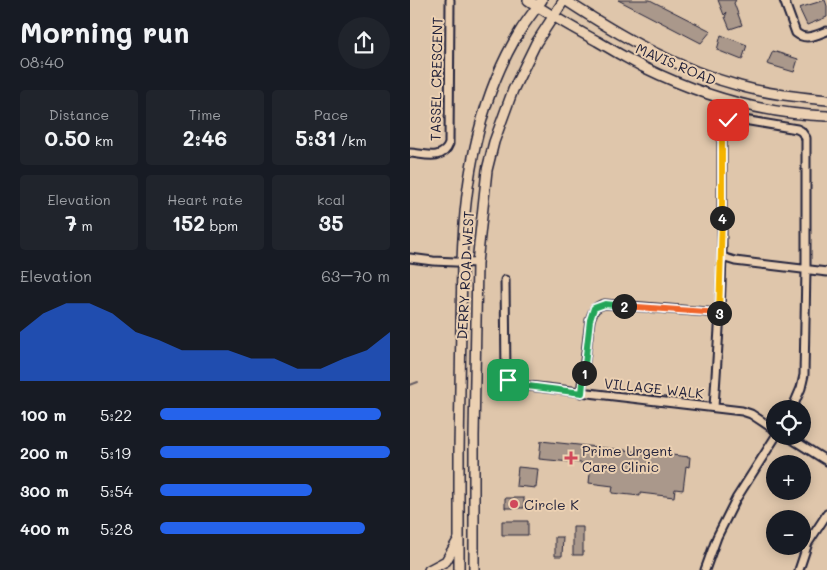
<!DOCTYPE html>
<html lang="en">
<head>
<meta charset="utf-8">
<style>
  :root { --surface:#171b24; --page:#20242c; --text:#f1f3f6; --muted:#9ea1a6; --accent:#2563eb }
  body { margin:0; font-family:Mali,sans-serif; background:var(--page); color:var(--text); height:100vh; display:flex; flex-direction:column; font-size:19px; white-space:nowrap }
  * { box-sizing:border-box; margin:0 }
  p { font-size:16px; color:var(--muted) }
  .icon { flex:none; width:28px; height:28px; fill:none; stroke:currentColor; stroke-width:2; stroke-linecap:round; stroke-linejoin:round }
  .map { position:relative; flex:1; overflow:hidden }
  .side { display:flex; flex-direction:column; background:var(--surface); width:410px }
  .side>* { flex:none }
  .controls { position:absolute; left:356px; top:400px; display:grid; gap:10px }
  .controls a { display:grid; place-items:center; width:45px; height:45px; border-radius:50%; background:var(--surface); box-shadow:0 2px 12px #0003; font-size:25px }
  .pin { position:absolute; display:grid; place-items:center; width:42px; height:42px; color:#fff; margin:-21px; border-radius:10px; box-shadow:0 2px 8px #0006 }
  .km { position:absolute; width:25px; height:25px; margin:-12px; border-radius:50%; background:#222; color:#fff; font-size:14px; line-height:25px; text-align:center }
  .round { display:grid; place-items:center; flex:none; width:52px; height:52px; border-radius:26px; background:var(--page) }
  .summary { display:flex; align-items:center; justify-content:space-between; height:85px; padding:0 20px }
  h1 { font-size:28px; font-weight:700; line-height:38px }
  .metrics { display:grid; grid-template-columns:repeat(3,1fr); gap:8px; height:85px; padding:5px 20px }
  .metrics div { display:grid; align-content:center; border-radius:5px; background:var(--page); text-align:center }
  .metrics b { font-size:21px; font-weight:700 }
  .metrics small { font-size:14px; font-weight:400 }
  .metrics p { font-size:14px }
  .chart { height:140px; padding:10px 20px }
  .chart p { display:flex; justify-content:space-between }
  .chart svg { width:100%; height:90px; margin-top:5px; fill:var(--accent); opacity:.7 }
  ul { padding:0 20px; list-style:none; font-size:16px }
  li { display:grid; grid-template-columns:80px 60px 1fr; align-items:center; height:38px }
  li i { height:12px; border-radius:6px; background:var(--accent) }
  main { display:flex; flex:1; min-height:0 }
  .map>svg:first-child { display:block }
</style>
</head>
<body>
<main>
<section class="side">
<div class="summary"><div><h1>Morning run</h1><p>08:40</p></div><a class="round"><svg class="icon" aria-label="share" viewBox="0 0 24 24"><path d="M12 15V3M7 8l5-5 5 5M5 13v7h14v-7"/></svg></a></div>
<div class="metrics">
<div><p>Distance</p><b>0.50<small> km</small></b></div>
<div><p>Time</p><b>2:46</b></div>
<div><p>Pace</p><b>5:31<small> /km</small></b></div>
</div>
<div class="metrics">
<div><p>Elevation</p><b>7<small> m</small></b></div>
<div><p>Heart rate</p><b>152<small> bpm</small></b></div>
<div><p>kcal</p><b>35</b></div>
</div>
<div class="chart"><p><span>Elevation</span>63–70 m</p>
<svg viewBox="0 0 160 44" preserveAspectRatio="none"><path d="M0 44V20L10 11L20 6L30 6L40 11L50 20L60 24L70 29L80 29L90 29L100 33L110 33L120 38L130 38L140 33L150 29L160 20V44z"/></svg>
</div>
<ul>
<li><b>100 m</b>5:22<i style="width:96%"></i></li>
<li><b>200 m</b>5:19<i style="width:100%"></i></li>
<li><b>300 m</b>5:54<i style="width:66%"></i></li>
<li><b>400 m</b>5:28<i style="width:89%"></i></li>
</ul>
</section>
<div class="map">
<svg width="417" height="570" viewBox="0 0 417 570">
  <rect width="100%" height="100%" fill="#dfc6ab"/>
  <filter id="ink" filterUnits="userSpaceOnUse"><feTurbulence type="fractalNoise" baseFrequency=".02" numOctaves="2"/><feDisplacementMap in="SourceGraphic" scale="10" xChannelSelector="R" yChannelSelector="G"/><feConvolveMatrix kernelMatrix="1 2 1 2 8 2 1 2 1" color-interpolation-filters="sRGB"/></filter>
  <g filter="url(#ink)">
    <g fill="none" stroke-linecap="round" stroke-linejoin="round">
      <!-- stream -->
      <path stroke="#685f64" stroke-width="2" d="M0,385L8,382"/>
    </g>
    <!-- building -->
    <path fill="#aa988b" stroke="#22223b" d="M208,0H240L301,31L291,43Z
      M308,0H326L324,3L332,25L320,29L315,17L317,12L314,15Z
      M415,0L417,6V17L397,25L389,8Z
      M311,35L337,45L332,60L307,50Z
      M363,51L388,59L384,72L357,64Z
      M131,441L280,457L279,467L276,466L273,490L265,489L264,497L230,493V496L202,493L203,486L179,483L181,464L129,459Z
      M108,467L128,469L126,488L106,486Z
      M95,498H114V508H95Z
      M92,521H118V535H92Z
      M163,527H173V555H163Z
      M145,537H153L152,556H145Z"/>
    <g fill="none" stroke-linecap="round" stroke-linejoin="round">
      <!-- minor casing -->
      <g stroke="#22223b" stroke-width="11">
        <path id="minor" d="M374,0L386,33C396,41 406,35 417,31
          M0,153C14,154 33,161 39,144L40,0
          M312,257L325,261L417,272
          M0,258L23,261L67,263
          M95,280L96,375L102,384L332,411L341,414L365,430
          M171,393L180,320C183,311 185,306 195,304L310,313
          M304,407L310,313L312,257V125L318,120L322,118L387,129L391,131L396,138V269L394,375L391,388L382,409
          M377,436L417,461
          M295,570L307,537L326,499L366,436
          M389,570L398,543L417,514"/>
      </g>
      <!-- major casing -->
      <g stroke="#22223b" stroke-width="12">
        <path id="major" d="M118,0C140,15 163,28 187,41C202,50 218,59 233,67C290,95 354,114 417,116
          M155,0C210,36 267,69 330,86C358,94 388,97 417,100
          M19,570L36,561L48,540
          M49,570V450L52,263C54,184 68,99 110,31C117,20 125,10 132,0
          M64,570V436L67,263L77,170L84,142L103,90L126,43L154,0"/>
      </g>
      <!-- minor -->
      <use href="#minor" stroke="#ebd0b2" stroke-width="7"/>
      <!-- major -->
      <use href="#major" stroke="#ebd0b2" stroke-width="9"/>
    </g>
  </g>
  <g fill="none" stroke-linecap="round" stroke-linejoin="round" filter="url(#ink)">
    <!-- split-1 casing -->
    <g stroke="#fff" stroke-width="10">
      <path id="split-1" d="M98,380L102,384L172,393L174,373"/>
    </g>
    <!-- split-2 casing -->
    <g stroke="#fff" stroke-width="10">
      <path id="split-2" d="M174,373L180,320L184,308L195,304L214,306"/>
    </g>
    <!-- split-3 casing -->
    <g stroke="#fff" stroke-width="10">
      <path id="split-3" d="M214,306L309,313"/>
    </g>
    <!-- split-4 casing -->
    <g stroke="#fff" stroke-width="10">
      <path id="split-4" d="M309,313L312,218"/>
    </g>
    <!-- split-5 casing -->
    <g stroke="#fff" stroke-width="10">
      <path id="split-5" d="M312,218V124L318,120"/>
    </g>
    <!-- split-1 -->
    <use href="#split-1" stroke="#22a559" stroke-width="6"/>
    <!-- split-2 -->
    <use href="#split-2" stroke="#22a559" stroke-width="6"/>
    <!-- split-3 -->
    <use href="#split-3" stroke="#f0652b" stroke-width="6"/>
    <!-- split-4 -->
    <use href="#split-4" stroke="#f5b400" stroke-width="6"/>
    <!-- split-5 -->
    <use href="#split-5" stroke="#f5b400" stroke-width="6"/>
  </g>
  <!-- markers -->
  <g fill="#d1495b" stroke="#ebd0b2" stroke-width="2">
    <path d="M158.5 450.5h5v5h5v5h-5v5h-5v-5h-5v-5h5z"/>
    <circle cx="104" cy="504" r="5"/>
  </g>
  <g text-anchor="middle" dominant-baseline="central" stroke-width="4" stroke-linejoin="round" paint-order="stroke">
    <!-- street labels -->
    <g font-size="14" fill="#22223b" stroke="#ebd0b2">
      <text transform="translate(266 64) rotate(23)">MAVIS ROAD</text>
      <text transform="translate(26 79) rotate(-89)">TASSEL CRESCENT</text>
      <text transform="translate(55 275) rotate(-87)">DERRY ROAD WEST</text>
      <text transform="translate(244 388) rotate(6)">VILLAGE WALK</text>
    </g>
    <!-- poi labels -->
    <g font-size="14" fill="#22223b" stroke="#ebd0b2" text-anchor="start">
      <text x="172" y="450">Prime Urgent<tspan x="172" dy="16">Care Clinic</tspan></text>
      <text x="114" y="504">Circle K</text>
    </g>
  </g>
</svg>
<div class="controls">
<a><svg class="icon" aria-label="locate" viewBox="0 0 24 24"><circle cx="12" cy="12" r="6"/><path d="M12 2v4M12 18v4M2 12h4M18 12h4"/></svg></a>
<a>+</a>
<a>−</a>
</div>
<div class="pin" style="left:98px;top:380px;background:#1e9e55"><svg class="icon" aria-label="arrive" viewBox="0 0 24 24"><path d="M6 21V4h12l-3 4 3 4H6"/></svg></div>
<div class="pin" style="left:318px;top:120px;background:#d93025"><svg class="icon" aria-label="check" viewBox="0 0 24 24"><path d="M5 12l5 5 9-10"/></svg></div>
<b class="km" style="left:174px;top:373px">1</b>
<b class="km" style="left:214px;top:306px">2</b>
<b class="km" style="left:309px;top:313px">3</b>
<b class="km" style="left:312px;top:218px">4</b>
</div>
</main>
</body>
</html>
